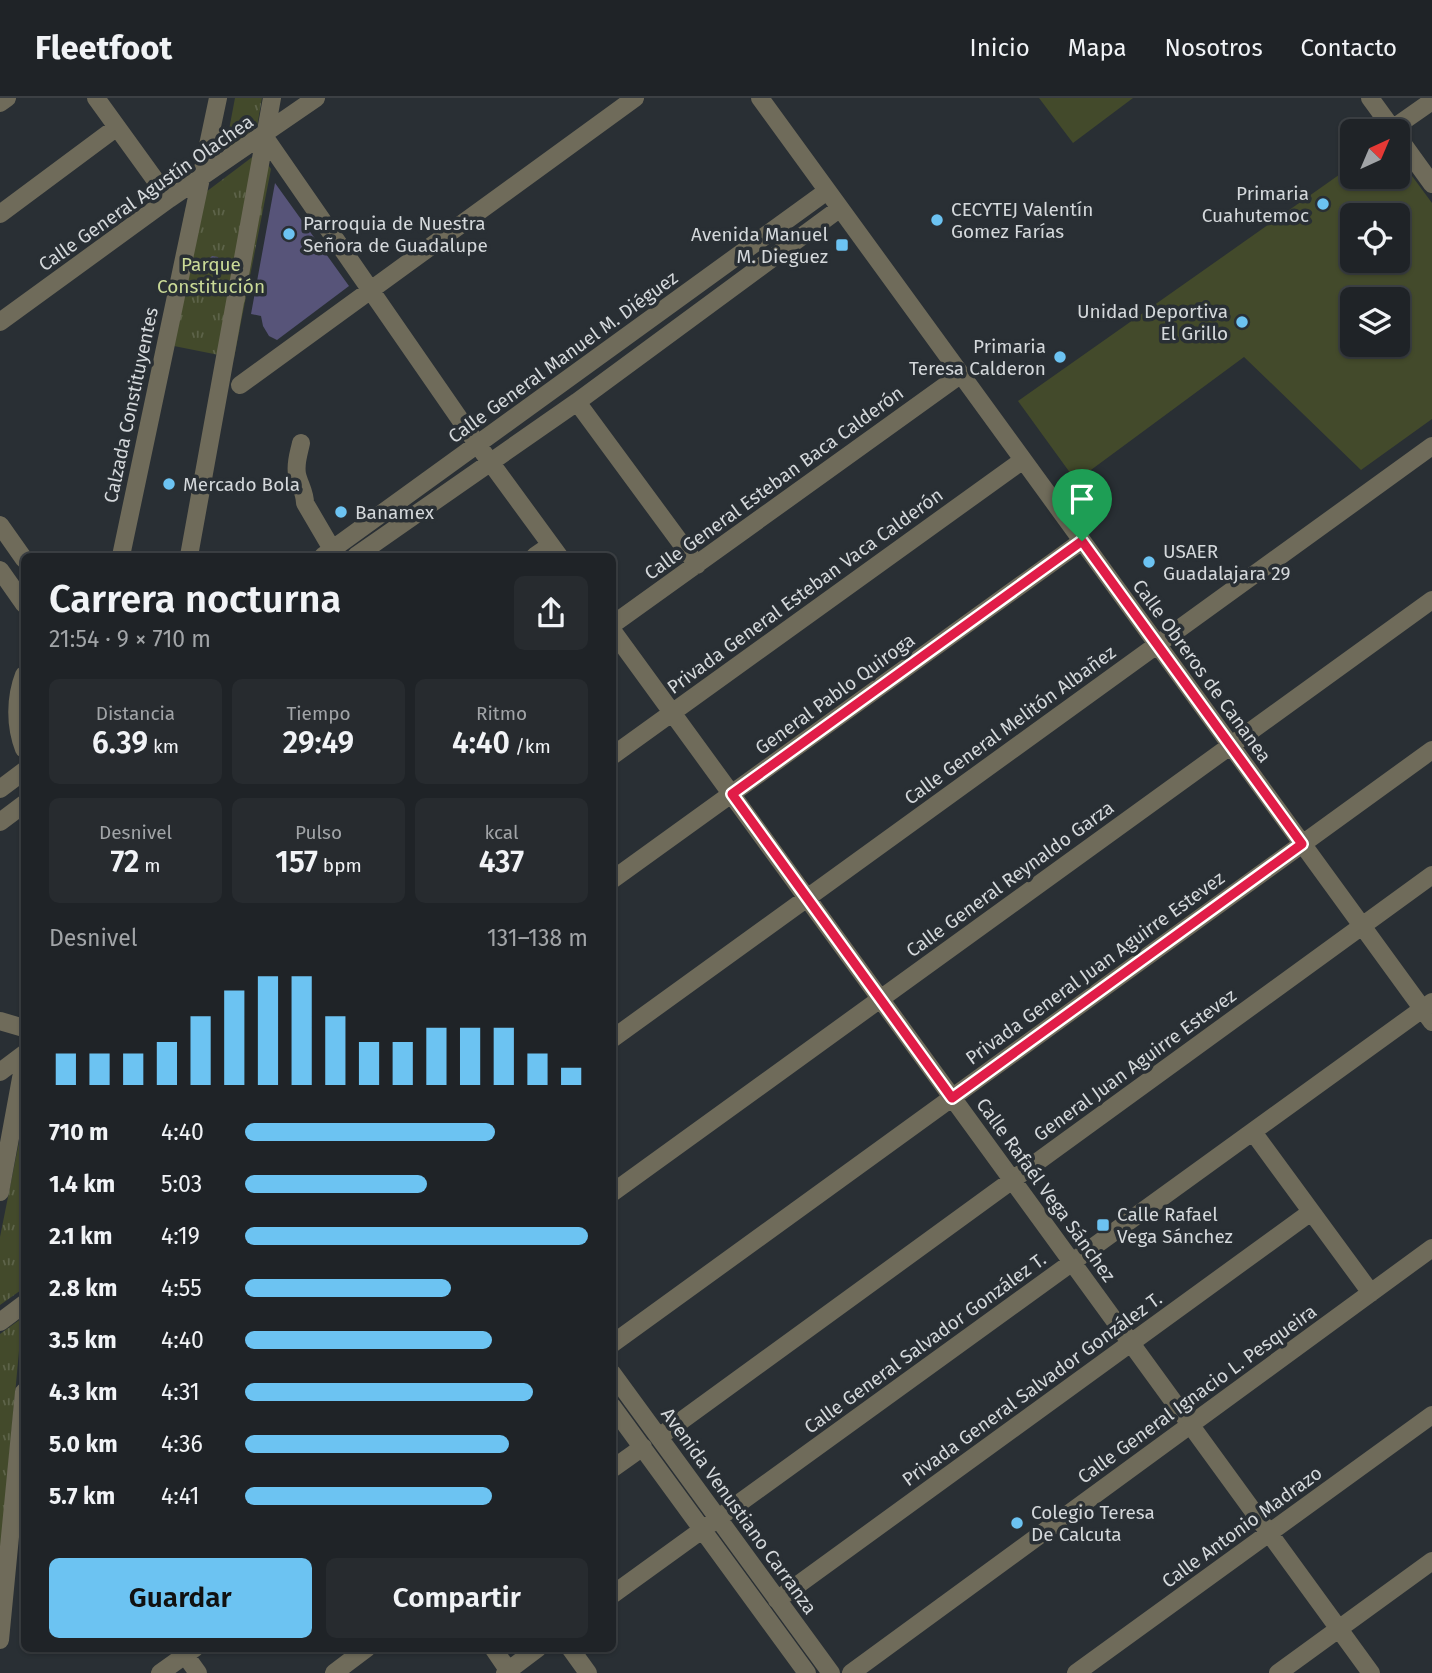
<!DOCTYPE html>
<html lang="es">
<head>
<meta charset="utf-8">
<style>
  :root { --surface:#1f2327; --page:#272b2f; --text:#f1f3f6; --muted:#a1a4a7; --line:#3c4044; --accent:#6cc3f2 }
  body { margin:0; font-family:"Fira Sans",sans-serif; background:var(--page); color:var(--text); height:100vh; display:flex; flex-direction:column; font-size:26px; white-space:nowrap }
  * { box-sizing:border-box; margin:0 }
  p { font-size:23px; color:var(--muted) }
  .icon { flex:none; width:38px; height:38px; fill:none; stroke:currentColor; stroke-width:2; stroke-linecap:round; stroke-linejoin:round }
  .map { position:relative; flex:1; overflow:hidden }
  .drawer { position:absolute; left:21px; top:455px; width:595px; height:1099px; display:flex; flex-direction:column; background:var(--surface); border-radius:10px; box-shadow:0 2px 5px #0004,0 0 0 2px var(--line) }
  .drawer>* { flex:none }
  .needle { width:46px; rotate:44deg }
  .buttons { position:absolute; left:1340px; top:21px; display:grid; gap:14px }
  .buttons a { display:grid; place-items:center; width:70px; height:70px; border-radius:10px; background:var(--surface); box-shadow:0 2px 5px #0004,0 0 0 2px var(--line); font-size:35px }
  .pin { position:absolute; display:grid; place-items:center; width:60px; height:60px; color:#fff; margin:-72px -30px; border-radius:50% 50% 50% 0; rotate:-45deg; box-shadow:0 0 7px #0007 }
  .pin .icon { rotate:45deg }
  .round { display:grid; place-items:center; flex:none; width:74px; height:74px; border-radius:10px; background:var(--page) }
  .summary { display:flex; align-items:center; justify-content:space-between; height:119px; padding:0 28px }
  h1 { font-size:38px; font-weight:600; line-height:52px }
  .figures { display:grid; grid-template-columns:repeat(3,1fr); gap:10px; height:119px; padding:7px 28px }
  .figures div { display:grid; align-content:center; border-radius:10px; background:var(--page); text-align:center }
  .figures b { font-size:30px; font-weight:600 }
  .figures small { font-size:19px; font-weight:400 }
  .figures p { font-size:19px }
  .chart { height:196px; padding:14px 28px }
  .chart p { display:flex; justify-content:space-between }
  .chart svg { width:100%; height:126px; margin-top:7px; stroke:var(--accent); stroke-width:6 }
  .action { display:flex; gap:14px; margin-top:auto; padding:14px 28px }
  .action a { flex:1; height:80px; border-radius:10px; background:var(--accent); color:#111; font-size:28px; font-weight:600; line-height:80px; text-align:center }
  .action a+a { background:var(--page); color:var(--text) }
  ul { padding:0 28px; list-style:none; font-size:23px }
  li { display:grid; grid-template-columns:112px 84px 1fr; align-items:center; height:52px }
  li i { height:18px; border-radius:9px; background:var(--accent) }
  header { display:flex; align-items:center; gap:42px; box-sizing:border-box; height:98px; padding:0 35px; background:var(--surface); border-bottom:2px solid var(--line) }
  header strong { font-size:33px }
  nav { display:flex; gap:38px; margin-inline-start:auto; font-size:24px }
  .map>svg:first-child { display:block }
</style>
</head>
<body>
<header>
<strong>Fleetfoot</strong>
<nav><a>Inicio</a><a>Mapa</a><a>Nosotros</a><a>Contacto</a></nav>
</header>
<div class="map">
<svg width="1432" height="1575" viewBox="0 0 1432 1575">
  <defs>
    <pattern id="park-tufts" width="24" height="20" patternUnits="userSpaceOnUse" patternTransform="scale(1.75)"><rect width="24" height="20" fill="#434a2b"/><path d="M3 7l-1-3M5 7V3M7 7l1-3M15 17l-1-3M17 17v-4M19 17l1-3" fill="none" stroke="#5d6349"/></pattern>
  </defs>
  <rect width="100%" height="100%" fill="#292f34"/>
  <!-- park -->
  <path fill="url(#park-tufts)" d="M235,0H262L257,29L225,53Z
    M259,54L271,71L234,260L159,245L186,109Z
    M24,1019V1190L0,1207V1139Z
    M22,1220L0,1461V1236Z"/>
  <!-- garden -->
  <path fill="#434a2b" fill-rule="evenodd" d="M1039,0H1133L1073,45Z
    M1398,59L1432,105V321L1361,372L1244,259L1076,383L1018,303L1353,67V79H1398ZM1398,117V163H1353V117ZM1353,201H1398V247H1353Z"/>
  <!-- building -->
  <path fill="#575479" d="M275,85L349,188L277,242L269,238L263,228L261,218L251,216Z
    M212,158L218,159L220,166L216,171L210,170L207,163Z"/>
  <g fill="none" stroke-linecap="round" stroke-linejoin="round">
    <!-- minor -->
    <path stroke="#6f6b5a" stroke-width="18" d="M96,0L169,101
      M760,0L1432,924
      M1370,0L1394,33
      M0,5L7,0
      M1392,31L1432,3
      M264,38L477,346L559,458
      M1398,39L1432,86
      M0,116L117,29
      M0,224L169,101L316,0
      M240,287L635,0
      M577,304L697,467
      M301,345C299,355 295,365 297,376C299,386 305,394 305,405L336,458
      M0,427L24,461
      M121,458L218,0
      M189,458L272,0
      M323,458L827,93
      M356,458L577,304L839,111
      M535,458L551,447
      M0,472L24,506
      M612,527L960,277
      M612,532L1371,1575
      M24,577C15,600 15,628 24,651
      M612,658L1023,362
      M0,691L24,673
      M0,724L24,706
      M612,782L1082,443
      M0,923L24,930
      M612,941L1432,348
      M0,974L24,956
      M1253,1034L1371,1195
      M0,1094L24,964
      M612,1095L1432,502
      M0,1224L24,1206
      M612,1246L1432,652
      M612,1275L831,1575
      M612,1308L807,1575
      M659,1339L1432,777
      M612,1371L643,1349
      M612,1497L1432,904
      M777,1502L1311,1114
      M0,1542L24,1294
      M180,1550L198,1575
      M493,1550L508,1572
      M570,1550L588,1575
      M160,1575L195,1550
      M334,1575L367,1550
      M505,1575L538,1550
      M851,1575L1432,1150
      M1076,1575L1432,1317
      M1278,1575L1432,1463"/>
  </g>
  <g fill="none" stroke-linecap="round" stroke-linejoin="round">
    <!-- route casing -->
    <g stroke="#fff" stroke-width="14">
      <path id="route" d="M1082,443L1302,746L952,1000L732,696Z"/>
    </g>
    <!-- route -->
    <use href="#route" stroke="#e11d48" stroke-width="9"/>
  </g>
  <!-- markers -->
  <g fill="#6cc3f2" stroke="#292f34" stroke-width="2.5">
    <circle cx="1323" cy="106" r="7"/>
    <circle cx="937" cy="122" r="7"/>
    <circle cx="289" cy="136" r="7"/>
    <rect x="835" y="140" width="14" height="14" rx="3.5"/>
    <circle cx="1242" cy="224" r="7"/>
    <circle cx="1060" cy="259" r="7"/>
    <circle cx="169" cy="386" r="7"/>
    <circle cx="341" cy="414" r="7"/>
    <circle cx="1149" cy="464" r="7"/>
    <rect x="1096" y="1120" width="14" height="14" rx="3.5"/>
    <circle cx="1017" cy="1425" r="7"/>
  </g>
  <g text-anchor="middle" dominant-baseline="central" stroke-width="7" stroke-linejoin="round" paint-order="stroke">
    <!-- street labels -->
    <g font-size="19" fill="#d4d8db" stroke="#292f34">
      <text transform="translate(146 95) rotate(-35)">Calle General Agustín Olachea</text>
      <text transform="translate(563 259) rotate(-36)">Calle General Manuel M. Diéguez</text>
      <text transform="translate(131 307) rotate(-78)">Calzada Constituyentes</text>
      <text transform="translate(774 385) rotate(-36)">Calle General Esteban Baca Calderón</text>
      <text transform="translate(805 493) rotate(-36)">Privada General Esteban Vaca Calderón</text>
      <text transform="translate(1202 573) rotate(54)">Calle Obreros de Cananea</text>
      <text transform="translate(835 596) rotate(-36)">General Pablo Quiroga</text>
      <text transform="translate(1010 627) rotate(-36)">Calle General Melitón Albañez</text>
      <text transform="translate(1010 781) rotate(-36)">Calle General Reynaldo Garza</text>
      <text transform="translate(1095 870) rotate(-36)">Privada General Juan Aguirre Estevez</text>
      <text transform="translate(1135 967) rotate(-36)">General Juan Aguirre Estevez</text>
      <text transform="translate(1046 1092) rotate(54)">Calle Rafaél Vega Sánchez</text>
      <text transform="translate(925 1245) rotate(-36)">Calle General Salvador González T.</text>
      <text transform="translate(1032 1291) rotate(-36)">Privada General Salvador González T.</text>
      <text transform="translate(1197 1296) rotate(-36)">Calle General Ignacio L. Pesqueira</text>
      <text transform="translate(739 1413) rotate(54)">Avenida Venustiano Carranza</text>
      <text transform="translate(1242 1429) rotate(-36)">Calle Antonio Madrazo</text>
    </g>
    <!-- poi labels -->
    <g font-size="19" fill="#d4d8db" stroke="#292f34" text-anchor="start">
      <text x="1309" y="95" text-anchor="end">Primaria<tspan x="1309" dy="22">Cuahutemoc</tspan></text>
      <text x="951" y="111">CECYTEJ Valentín<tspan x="951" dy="22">Gomez Farías</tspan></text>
      <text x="303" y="125">Parroquia de Nuestra<tspan x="303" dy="22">Señora de Guadalupe</tspan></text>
      <text x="828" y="136" text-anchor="end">Avenida Manuel<tspan x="828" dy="22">M. Dieguez</tspan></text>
      <text x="1228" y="213" text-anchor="end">Unidad Deportiva<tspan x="1228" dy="22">El Grillo</tspan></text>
      <text x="1046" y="248" text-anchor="end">Primaria<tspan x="1046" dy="22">Teresa Calderon</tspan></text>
      <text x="183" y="386">Mercado Bola</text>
      <text x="355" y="414">Banamex</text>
      <text x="1163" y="453">USAER<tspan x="1163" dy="22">Guadalajara 29</tspan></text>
      <text x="1117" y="1116">Calle Rafael<tspan x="1117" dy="22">Vega Sánchez</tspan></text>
      <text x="1031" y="1414">Colegio Teresa<tspan x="1031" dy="22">De Calcuta</tspan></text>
    </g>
    <!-- park labels -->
    <g font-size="19" fill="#cada97" stroke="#292f34">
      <text x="211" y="166">Parque<tspan x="211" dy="22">Constitución</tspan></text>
    </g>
  </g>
</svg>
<div class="buttons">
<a><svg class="needle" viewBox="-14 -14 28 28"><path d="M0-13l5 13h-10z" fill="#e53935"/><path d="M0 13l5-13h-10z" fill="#a1a4a7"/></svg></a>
<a><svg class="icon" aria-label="locate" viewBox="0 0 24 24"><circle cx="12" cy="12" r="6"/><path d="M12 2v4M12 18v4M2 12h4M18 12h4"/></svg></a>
<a><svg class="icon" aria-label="layers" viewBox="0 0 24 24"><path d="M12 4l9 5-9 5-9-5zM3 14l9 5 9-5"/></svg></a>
</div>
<div class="pin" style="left:1082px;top:443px;background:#1e9e55"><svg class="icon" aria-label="arrive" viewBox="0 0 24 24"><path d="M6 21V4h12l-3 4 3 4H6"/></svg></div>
<section class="drawer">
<div class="summary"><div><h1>Carrera nocturna</h1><p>21:54 · 9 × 710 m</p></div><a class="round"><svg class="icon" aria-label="share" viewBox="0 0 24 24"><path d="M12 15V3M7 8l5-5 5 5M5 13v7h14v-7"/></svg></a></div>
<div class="figures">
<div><p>Distancia</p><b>6.39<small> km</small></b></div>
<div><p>Tiempo</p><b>29:49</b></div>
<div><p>Ritmo</p><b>4:40<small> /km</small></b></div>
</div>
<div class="figures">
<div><p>Desnivel</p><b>72<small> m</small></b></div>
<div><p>Pulso</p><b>157<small> bpm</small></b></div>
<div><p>kcal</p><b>437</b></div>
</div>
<div class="chart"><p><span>Desnivel</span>131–138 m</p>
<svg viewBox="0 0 160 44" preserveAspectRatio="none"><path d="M5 44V33M15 44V33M25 44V33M35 44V29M45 44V20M55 44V11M65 44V6M75 44V6M85 44V20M95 44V29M105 44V29M115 44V24M125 44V24M135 44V24M145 44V33M155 44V38"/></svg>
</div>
<ul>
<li><b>710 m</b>4:40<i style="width:73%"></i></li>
<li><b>1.4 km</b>5:03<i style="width:53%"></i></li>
<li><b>2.1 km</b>4:19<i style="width:100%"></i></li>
<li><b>2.8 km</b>4:55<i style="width:60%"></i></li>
<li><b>3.5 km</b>4:40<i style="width:72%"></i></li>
<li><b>4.3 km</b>4:31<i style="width:84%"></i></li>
<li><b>5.0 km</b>4:36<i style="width:77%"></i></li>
<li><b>5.7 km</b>4:41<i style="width:72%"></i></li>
</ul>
<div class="action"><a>Guardar</a><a>Compartir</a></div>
</section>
</div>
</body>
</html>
